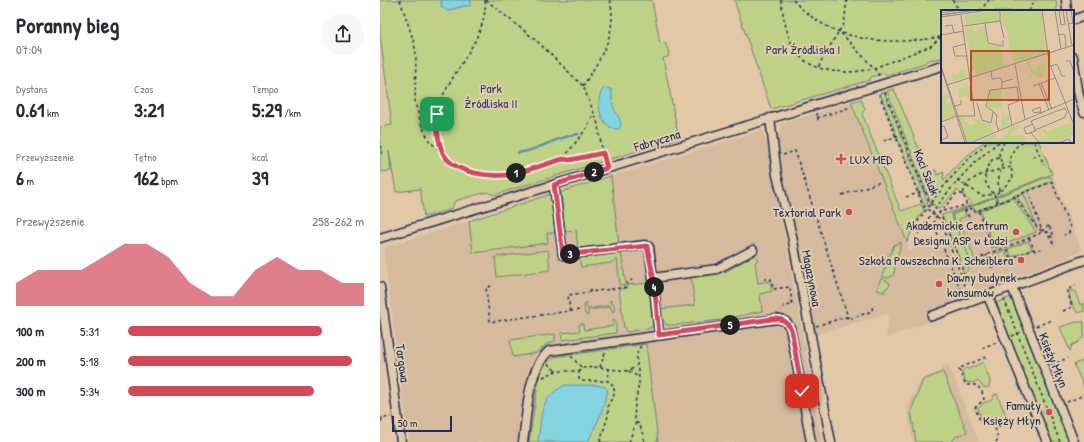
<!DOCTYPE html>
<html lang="pl">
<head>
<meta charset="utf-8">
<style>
  :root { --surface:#fff; --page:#f7f7f7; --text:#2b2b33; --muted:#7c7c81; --accent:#d1495b }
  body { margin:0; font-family:"Patrick Hand",sans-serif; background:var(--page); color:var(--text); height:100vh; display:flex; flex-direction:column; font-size:15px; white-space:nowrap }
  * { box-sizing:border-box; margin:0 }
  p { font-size:13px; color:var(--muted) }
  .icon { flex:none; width:22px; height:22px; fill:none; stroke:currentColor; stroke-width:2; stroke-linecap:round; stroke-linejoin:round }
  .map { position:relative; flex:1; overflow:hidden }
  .panel { display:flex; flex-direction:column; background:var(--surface); width:380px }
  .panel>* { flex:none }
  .scale { position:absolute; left:12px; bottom:10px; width:60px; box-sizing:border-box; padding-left:4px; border:2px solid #1b2f5e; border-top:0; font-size:11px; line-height:14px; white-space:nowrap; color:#1b2f5e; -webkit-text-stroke:3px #e2cbab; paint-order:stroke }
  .pin { position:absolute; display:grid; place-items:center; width:34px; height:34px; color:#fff; margin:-17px; border-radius:8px; box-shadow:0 2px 6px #0006 }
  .km { position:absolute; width:20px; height:20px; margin:-10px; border-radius:50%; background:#222; color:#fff; font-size:11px; line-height:20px; text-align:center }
  .round { display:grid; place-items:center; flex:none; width:42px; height:42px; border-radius:21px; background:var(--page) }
  .summary { display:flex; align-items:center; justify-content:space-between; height:68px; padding:0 16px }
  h1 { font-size:22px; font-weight:700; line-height:30px }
  .figures { display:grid; grid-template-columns:repeat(3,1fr); gap:6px; height:68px; padding:4px 16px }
  .figures div { display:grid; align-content:center }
  .figures b { font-size:20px; font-weight:700 }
  .figures small { font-size:11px; font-weight:400 }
  .figures p { font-size:11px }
  .chart { height:112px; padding:8px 16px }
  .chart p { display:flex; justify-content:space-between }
  .chart svg { width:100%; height:72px; margin-top:4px; fill:var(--accent); opacity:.7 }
  ul { padding:0 16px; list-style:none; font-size:13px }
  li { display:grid; grid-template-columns:64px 48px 1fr; align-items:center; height:30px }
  li i { height:10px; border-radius:5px; background:var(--accent) }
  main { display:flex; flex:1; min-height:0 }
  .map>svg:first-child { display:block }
</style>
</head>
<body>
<main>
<section class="panel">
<div class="summary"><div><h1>Poranny bieg</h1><p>07:04</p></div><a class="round"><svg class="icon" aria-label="share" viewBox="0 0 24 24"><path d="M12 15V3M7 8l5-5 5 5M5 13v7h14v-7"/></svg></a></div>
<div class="figures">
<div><p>Dystans</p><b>0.61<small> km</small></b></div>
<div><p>Czas</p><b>3:21</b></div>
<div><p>Tempo</p><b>5:29<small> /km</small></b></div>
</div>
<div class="figures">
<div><p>Przewyższenie</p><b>6<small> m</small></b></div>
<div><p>Tętno</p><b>162<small> bpm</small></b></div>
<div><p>kcal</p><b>39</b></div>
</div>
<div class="chart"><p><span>Przewyższenie</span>258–262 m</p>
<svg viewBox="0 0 160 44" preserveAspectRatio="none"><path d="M0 44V30L10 22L20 22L30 22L40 14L50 6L60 6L70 14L80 30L90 38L100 38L110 22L120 14L130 22L140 22L150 30L160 30V44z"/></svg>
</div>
<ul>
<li><b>100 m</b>5:31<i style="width:82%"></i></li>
<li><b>200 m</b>5:18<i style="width:95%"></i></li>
<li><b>300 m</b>5:34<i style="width:79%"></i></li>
</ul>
</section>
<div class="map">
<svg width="704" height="442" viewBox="0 0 704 442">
  <rect width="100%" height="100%" fill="#e3c8a7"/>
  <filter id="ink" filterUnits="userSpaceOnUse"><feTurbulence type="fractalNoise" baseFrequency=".025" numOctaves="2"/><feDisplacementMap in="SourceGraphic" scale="8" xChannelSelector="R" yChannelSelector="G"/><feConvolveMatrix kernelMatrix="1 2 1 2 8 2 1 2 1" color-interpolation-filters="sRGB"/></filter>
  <g filter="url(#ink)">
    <!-- built -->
    <path fill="#d5ba9e" d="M471,102L530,251L564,235L587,297L545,313L549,322L506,338L510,313L438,334L435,340L403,184L397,136H399L402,124Z
      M382,130L390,154L442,442H29L4,254L6,247Z
      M672,174L702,251L690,255L691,257L628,279V281L608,289L607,288L596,292L588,270L590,262L571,214Z
      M569,364L599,442H533L527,409L541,379L562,371L561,367Z"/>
    <!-- green -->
    <path fill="#bfd186" stroke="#6d8072" d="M0,0H272L280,43L285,42L289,53L288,57L283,58L299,138L114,195L107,192L75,201L71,209L44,217L40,189L16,192L9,151L11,171L0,172V127L12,125L0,36Z
      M354,0H676L677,9L675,11H562V58L547,60L545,63L507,75L504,73L491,77L490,80L391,109Z
      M514,89L549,173L556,170L557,175L564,172L563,178L564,180L575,167L603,142H659L672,174L571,214L590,262L588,270L584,275L582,266L562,215L589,206L591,205L590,201L577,190L559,209L551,203L507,91Z
      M504,92L548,203L545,207L500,93Z
      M481,99L485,109L482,114L521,211L541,204L544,210L529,232L531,233L527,242L471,102Z
      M231,176L239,245L198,251L196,230L185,231L181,192Z
      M670,176L672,181L618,202L617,197Z
      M171,194L175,233H167L168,243L93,253L89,221Z
      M644,194L656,225L637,197Z
      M615,197L617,203L595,211L594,208L589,209L588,208Z
      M633,198L656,232L615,248L600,211Z
      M587,209L584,211L586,216L579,219L595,260L591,262L572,215Z
      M648,241L652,249L632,257L628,249Z
      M521,242L513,276L507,278L502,276L514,245Z
      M168,250L170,270L117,277L115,257Z
      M625,250L628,259L621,261L620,256L615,257L614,259L617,266L613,267L609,257Z
      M241,253L246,285H240L237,259L230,263L201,267L199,257Z
      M373,255L378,259L375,263L378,283L390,281L392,291L380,294L382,311L341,320L294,325H287L281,318L280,309L315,305L311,276L347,271Z
      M501,278L509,282L510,285L505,289V292L497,290Z
      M269,283L274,325L270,328L247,332L244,328L239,289L248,288V285Z
      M689,290L695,291L700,305L704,303V311L697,313L690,299Z
      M631,297L690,442H671L616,303Z
      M230,300L233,302L235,310L233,312L231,307L208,310V316L205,314L204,305L206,302L207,309L231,305Z
      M233,319L236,321V333L182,340L181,333L200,331L199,324H203L204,330L233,326Z
      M696,322H704V336L697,343L692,345L690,351L680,327Z
      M175,334V341L167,344L156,353L133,357L130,340Z
      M266,344L278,442H149L160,371L165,364L174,357Z
      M704,361V387L694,365L696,363Z
      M603,362L610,381L609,387L604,388L598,381L592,383L586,382L581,372L586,368L589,369Z
      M563,372L587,432L575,437L572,442H536L531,411L543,380Z
      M617,394L627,418L626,421L617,419L614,421L608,419L602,421L598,409L603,403L612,400L614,395Z"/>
    <!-- water -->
    <path fill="#83d3e0" stroke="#5991ac" d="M63,0H90L91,3L90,6H83L67,11L61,6V2Z
      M224,88L231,89C233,94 231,100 233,105C235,113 241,118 241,126L239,129C221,131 213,99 224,88Z
      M185,385H216L225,387L228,390L221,414L208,442H158C162,416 158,399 185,385Z"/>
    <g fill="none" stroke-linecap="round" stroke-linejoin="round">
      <!-- stream -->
      <path stroke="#5991ac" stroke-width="2.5" d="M138,153C160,150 175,137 198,134"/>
      <!-- minor casing -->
      <g stroke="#1b2f5e" stroke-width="11">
        <path id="minor" d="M686,0L687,11
          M693,20L704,16
          M693,57L699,96L704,112
          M390,118L397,175L412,236L451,442
          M174,185L183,255L265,245L269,247L273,278
          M0,238L562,66
          M0,287L21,442
          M632,287L694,442
          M608,296L667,442
          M552,316L704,260
          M279,335L273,278L337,269L373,250
          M143,442C147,415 147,370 169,351L397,319L405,321L410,327L431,442"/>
      </g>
      <!-- path -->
      <path stroke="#1b2f5e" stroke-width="1.5" stroke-dasharray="3 3" stroke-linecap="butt" d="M20,0L34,42L36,55L35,103L42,126L50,142L82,169L99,174L122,175L183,159L206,129L214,113
        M106,0L158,42L203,86L217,120L224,161
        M401,0C403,16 407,39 417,53C433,74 470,75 494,68L551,46L561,37
        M413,0C452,43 507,46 561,37
        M467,0L464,24L459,31L494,68L500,77
        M572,0L580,11
        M600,11L609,0
        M649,11L655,0
        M439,67L440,63L459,31
        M561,85L562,84
        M203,86C220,59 238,34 230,0
        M505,92L550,203L561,215L582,266L583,275L586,279
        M499,94L543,206L560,219L588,294
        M436,113L438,120
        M437,118L471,107
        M42,126L56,123
        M504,141L522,134
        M624,142L619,154L622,165L618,181L619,192L633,178L631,167
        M654,142L664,165
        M0,148L2,147V154H0
        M63,153C60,140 55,126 57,113C64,78 109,39 105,0
        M403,155L415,151L468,317H465
        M653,157L659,154
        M619,158L612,160C603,174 602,183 614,194L619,192
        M183,159L190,160L223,153
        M577,180L602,196L614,194L618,203L648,191L662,231L670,225
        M648,191L672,182L690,227L689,233L684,235
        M462,195L500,182
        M634,196L658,229L666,232L674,244
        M526,197L545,191
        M563,211L586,205C587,201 582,197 584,191C588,174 616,171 631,167C629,156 633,147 643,142
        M424,217L435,214
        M589,217L585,211L593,208L595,212L617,203
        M531,232C553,198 577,167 608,142
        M666,232H668L672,237L674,236L669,226
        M649,238L655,251L663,248
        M535,239C558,202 584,169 619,142
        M614,252L659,234L662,231
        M606,255L612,268
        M596,259L614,252L598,210
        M630,259L654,249
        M622,263L631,260L626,247
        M384,279H391L393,289L410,287L412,305L404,306L401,311
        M111,286L106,288L110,322L190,311L188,295L247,287V283L252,280
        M210,289L211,295
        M583,296L554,225V219L576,194H583
        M624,299L680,442
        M190,311L201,310
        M683,311L692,307L687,290L696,285
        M436,326L465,317L469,319L492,311L493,305
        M656,326L672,320
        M632,336L641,332
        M261,346C252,356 260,371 259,383C257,396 252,409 256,422L260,425L265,442
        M602,348L617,342
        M191,356L202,368
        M606,357L580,368L579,370L586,385H597L602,392L604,399L595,408L601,423L610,422L616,430L618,439L616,442
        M168,364L176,371
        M671,365L688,358
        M220,367L226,350
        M199,371V379L201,381H228L229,369L249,371L256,366
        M249,371L257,376
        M163,377L176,371H199L202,368L220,367L229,369
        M687,402L704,395
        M663,412L673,408
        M0,419L4,418
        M0,422L4,418L11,417
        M220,442L228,416V405L235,393L233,385L228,381
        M249,442L256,422"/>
      <!-- minor -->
      <use href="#minor" stroke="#e2cbab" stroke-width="8"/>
    </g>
  </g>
  <g fill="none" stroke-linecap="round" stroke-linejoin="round" filter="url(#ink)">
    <!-- route casing -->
    <g stroke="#fff" stroke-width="8">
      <path id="route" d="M57,114C56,125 58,142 63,153C73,174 113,178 133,174C149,170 166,164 183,159L190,160L223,153L227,168L174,185L183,255L267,246L274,280L279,335L392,319C403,318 409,322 412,333L422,391"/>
    </g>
    <!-- route -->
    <use href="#route" stroke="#d1495b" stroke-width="5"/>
  </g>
  <!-- markers -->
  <g fill="#d1495b" stroke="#e2cbab" stroke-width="1.5">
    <path d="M459 153h4v4h4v4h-4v4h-4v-4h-4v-4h4z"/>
    <circle cx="469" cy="212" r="4"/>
    <circle cx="636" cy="232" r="4"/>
    <circle cx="641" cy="260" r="4"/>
    <circle cx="559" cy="284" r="4"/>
    <circle cx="669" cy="412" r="4"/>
  </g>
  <g text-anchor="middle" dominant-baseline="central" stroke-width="4" stroke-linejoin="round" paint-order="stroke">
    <!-- park labels -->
    <g font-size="13" fill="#2b3f62" stroke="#e2cbab">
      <text x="423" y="49">Park Źródliska I</text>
      <text x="111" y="88">Park<tspan x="111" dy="15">Źródliska II</tspan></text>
    </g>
    <!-- street labels -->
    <g font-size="13" fill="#1b2f5e" stroke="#e2cbab">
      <text transform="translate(277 140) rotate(-17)">Fabryczna</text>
      <text transform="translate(547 172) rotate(68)">Koci Szlak</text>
      <text transform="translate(432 278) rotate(79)">Magazynowa</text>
      <text transform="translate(674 360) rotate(68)">Księży Młyn</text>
      <text transform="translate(23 363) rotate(82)">Targowa</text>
    </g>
    <!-- poi labels -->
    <g font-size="13" fill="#1b2f5e" stroke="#e2cbab" text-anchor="end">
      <text x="470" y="159" text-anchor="start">LUX MED</text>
      <text x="461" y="212">Textorial Park</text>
      <text x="628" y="225">Akademickie Centrum<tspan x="628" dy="15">Designu ASP w Łodzi</tspan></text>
      <text x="633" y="260">Szkoła Powszechna K. Scheiblera</text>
      <text x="567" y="277" text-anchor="start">Dawny budynek<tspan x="567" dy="15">konsumów</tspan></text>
      <text x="661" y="405">Famuły<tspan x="661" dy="15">Księży Młyn</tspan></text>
    </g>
  </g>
  <!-- overview -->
  <g transform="translate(561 10)">
    <rect width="133" height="133" fill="#e3c8a7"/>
    <path d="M58,0V11L25,15L24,5ZM59,0H100L105,42L104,44L74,53L68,35L66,17L60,13L61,1ZM31,16L32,22H36V18L44,17L46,34L59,36L64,56L35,65V62L29,60V55L32,54L24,20ZM87,51L93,60L102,53L105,60L102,62L103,67L99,68L95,64V71L94,62L89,68L83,52L88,64L91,63L85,52ZM26,58L23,63L26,65L22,66L27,67L12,72L11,64L17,65L21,59ZM29,76L31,85L28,89L26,86L18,87L17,79ZM60,79L61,99L53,97L52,100L46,95L50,80ZM4,82L8,87L5,89V94L9,93L12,100L10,93L14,106L4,110L0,108V87L5,85ZM62,103L64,106L68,105L69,109L65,112L70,115L61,118L60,111ZM23,106V110L30,116L36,112L30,110L31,108L49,114L52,122L26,133L18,107ZM130,112L133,119L104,133H98L99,130H96L101,128L96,121L99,120L103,129L106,127L100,119H105L106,122ZM82,114L68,126L83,125L85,133H32L42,131V129L54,124L56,129L60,128L67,123V119ZM133,120L128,128L106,133L111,130Z" fill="#bfd186"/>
    <path fill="none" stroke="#938b8a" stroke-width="1" d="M101,0L108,52L133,115M114,0L120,39M118,0L120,15L124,14L122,0M125,0L131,36M0,3L19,0M0,5L33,0M0,5L35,0M20,5L34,106M0,7L48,0M59,11L63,28M44,13L47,33L62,36V30M127,14L132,13L130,0M4,16L11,15L13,23M23,16L59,11V0M117,24L124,25L125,37M0,25L23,21M25,34L12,37L14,46H27M125,51H129L133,62M74,54L84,110M0,56L26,133M110,56L116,54L121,66H124M0,57L24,133M50,61L51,69L60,68L61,72M100,73L111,99M98,74L108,100M6,75L133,35M92,76L114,68M61,78V72L72,69M36,93L41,110L50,113L52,102M12,97L20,94V90M99,102L93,103L91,100L99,97L100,104M0,112L16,106H34M92,114L83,118L85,124L95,121M0,117L3,116L7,127L0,130M94,120L123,108L126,102L124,98L90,111L93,117L94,120V121M58,121L55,113L56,105L45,96L49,80L76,77L78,91L67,95L71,115M90,123L98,132M29,133L133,89M117,133L128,129L130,133"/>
    <path fill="#b54e20" fill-opacity="0.15" stroke="#b54e20" stroke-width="2" d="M30,41H108V90H30Z"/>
    <rect width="133" height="133" fill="none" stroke="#1b2f5e" stroke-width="2"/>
  </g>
</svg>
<div class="scale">50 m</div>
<div class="pin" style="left:57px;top:114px;background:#1e9e55"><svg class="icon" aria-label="arrive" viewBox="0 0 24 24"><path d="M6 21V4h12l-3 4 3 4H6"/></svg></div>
<div class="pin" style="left:422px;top:391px;background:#d93025"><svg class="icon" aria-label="check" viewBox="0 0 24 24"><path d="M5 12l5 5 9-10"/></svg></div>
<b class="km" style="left:136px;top:173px">1</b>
<b class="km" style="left:214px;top:172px">2</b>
<b class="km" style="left:190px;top:254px">3</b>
<b class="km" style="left:274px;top:287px">4</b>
<b class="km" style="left:350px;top:325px">5</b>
</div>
</main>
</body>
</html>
